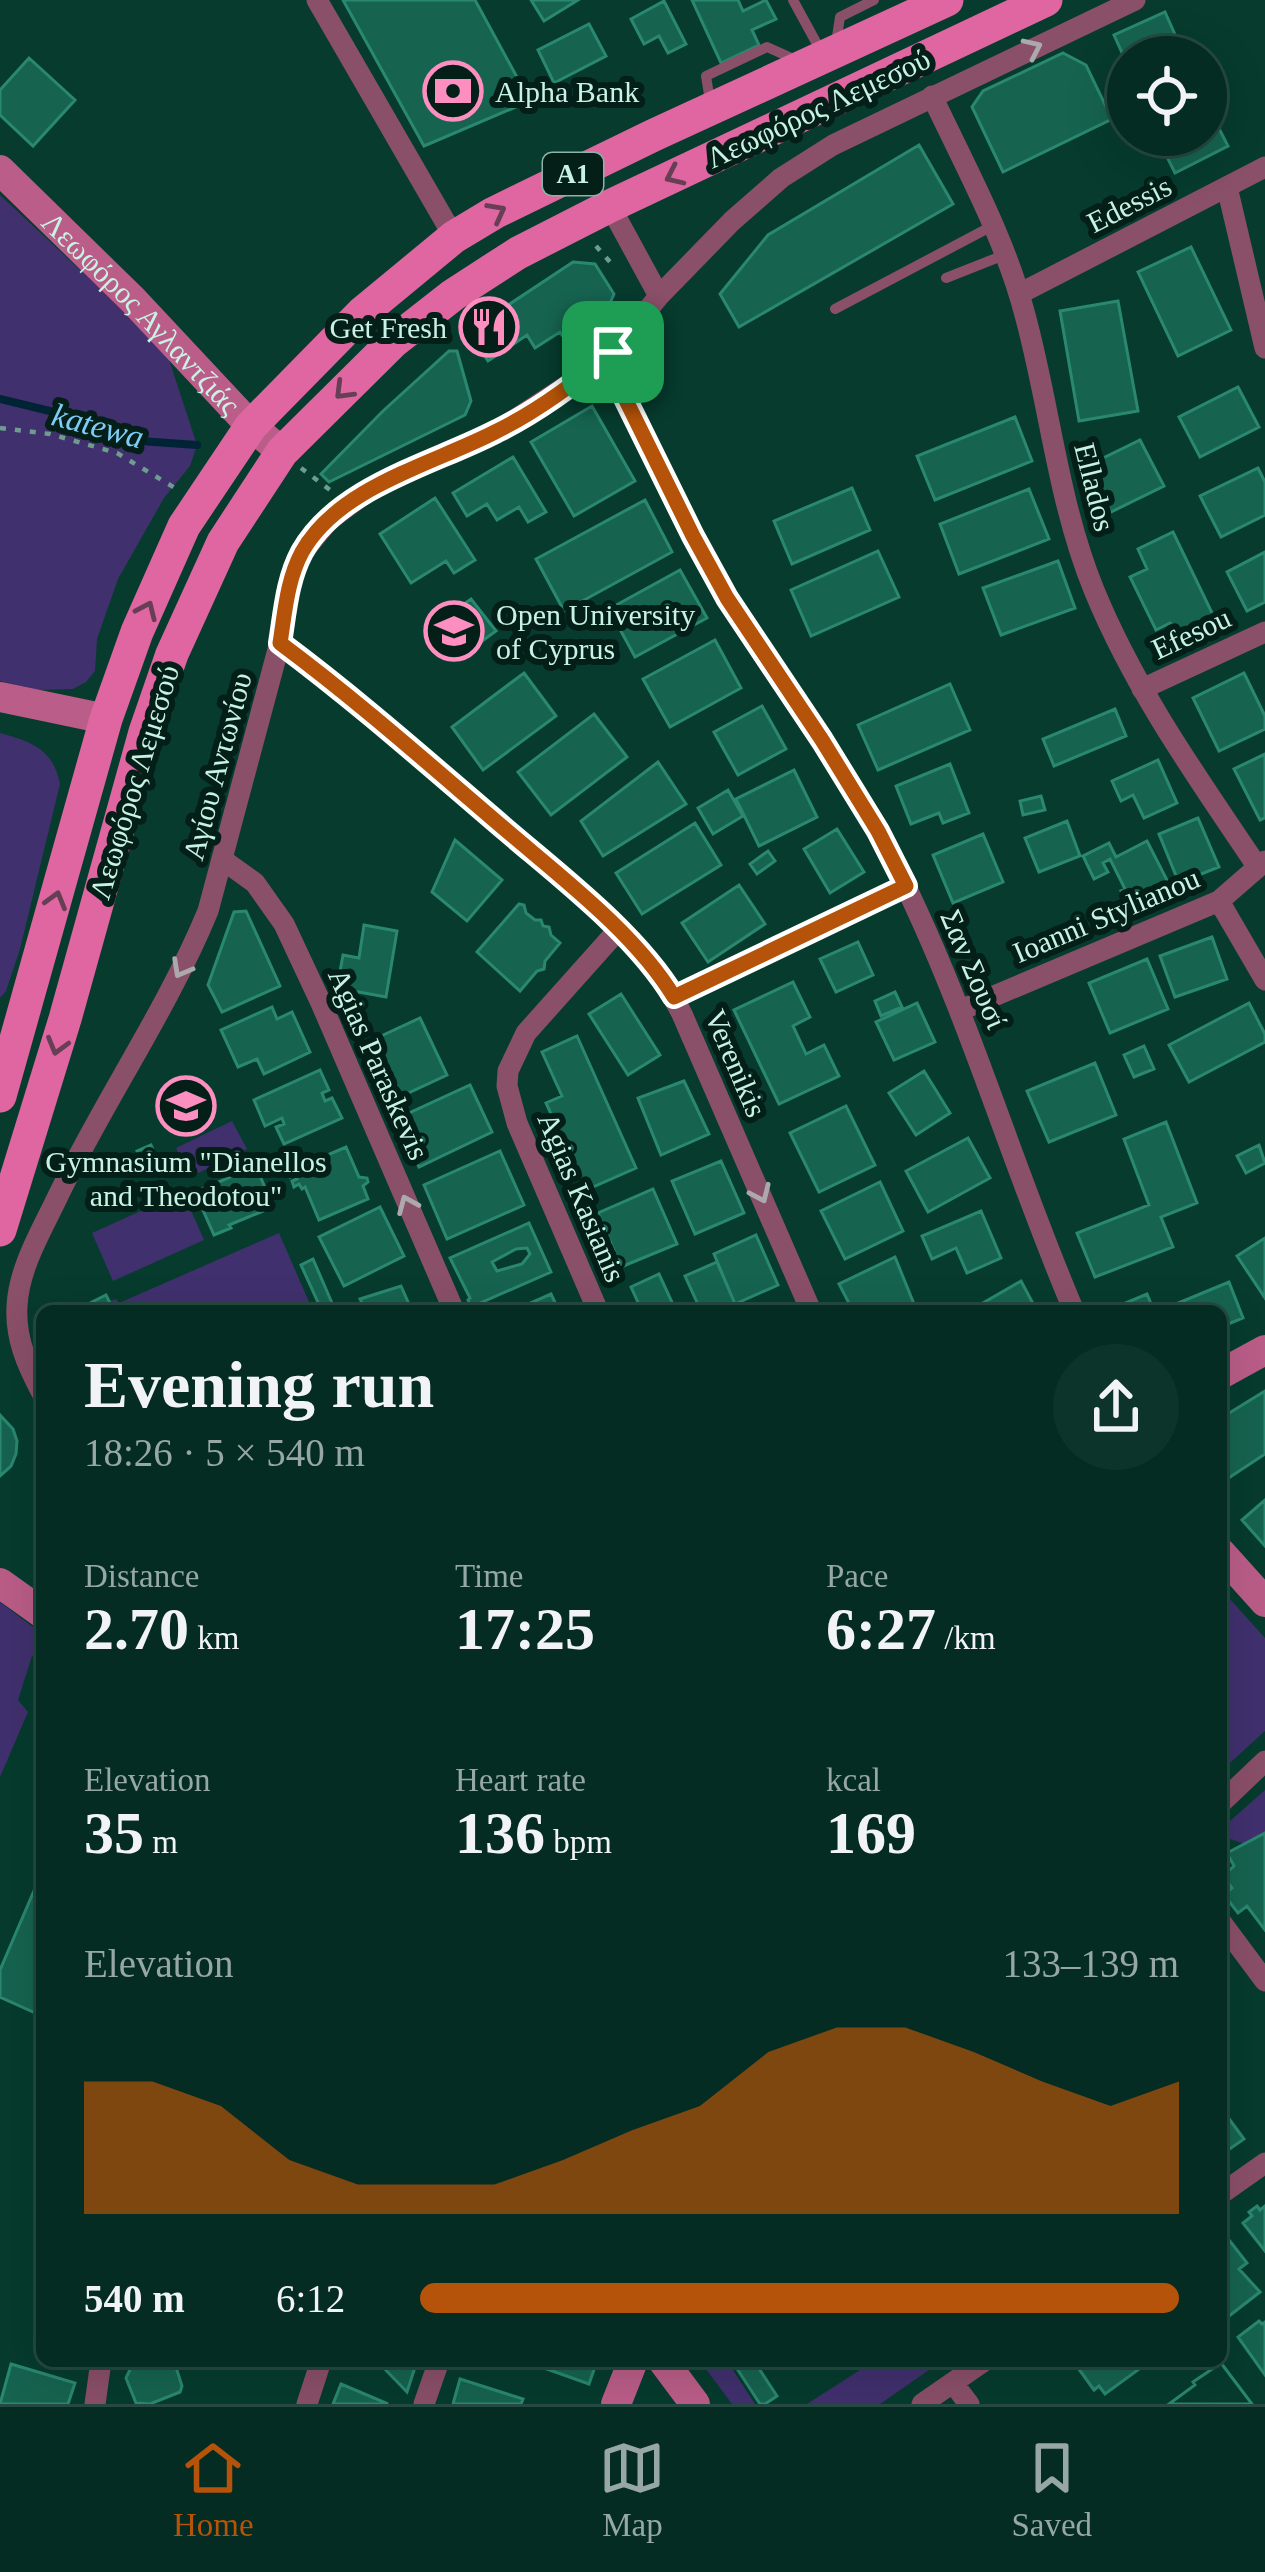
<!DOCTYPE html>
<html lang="en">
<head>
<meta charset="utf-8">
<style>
  :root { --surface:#042c22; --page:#0d342a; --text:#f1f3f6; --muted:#97a7a5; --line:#254840; --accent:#b45309 }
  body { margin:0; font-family:Georgia,serif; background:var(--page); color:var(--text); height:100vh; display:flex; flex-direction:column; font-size:45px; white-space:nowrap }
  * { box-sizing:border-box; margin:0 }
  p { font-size:39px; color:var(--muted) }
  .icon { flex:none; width:66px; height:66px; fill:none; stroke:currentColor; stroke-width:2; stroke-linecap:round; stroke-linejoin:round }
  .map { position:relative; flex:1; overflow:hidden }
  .details { position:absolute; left:36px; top:1305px; width:1191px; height:1062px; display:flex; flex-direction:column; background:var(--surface); border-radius:18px; box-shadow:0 12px 48px #0002,0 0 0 3px var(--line) }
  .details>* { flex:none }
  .buttons { position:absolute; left:1107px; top:36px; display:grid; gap:24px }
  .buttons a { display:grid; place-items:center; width:120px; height:120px; border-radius:50%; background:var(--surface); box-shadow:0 12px 48px #0002,0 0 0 3px var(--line); font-size:60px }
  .pin { position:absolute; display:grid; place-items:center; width:102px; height:102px; color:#fff; margin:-51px; border-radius:24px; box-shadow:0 6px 18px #0006 }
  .round { display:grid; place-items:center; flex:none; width:126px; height:126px; border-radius:63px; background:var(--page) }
  .head { display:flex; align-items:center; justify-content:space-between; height:204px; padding:0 48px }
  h1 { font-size:66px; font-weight:800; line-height:90px }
  .stats { display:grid; grid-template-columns:repeat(3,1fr); gap:18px; height:204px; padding:12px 48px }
  .stats div { display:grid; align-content:center }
  .stats b { font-size:60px; font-weight:800 }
  .stats small { font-size:33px; font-weight:400 }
  .stats p { font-size:33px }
  .chart { height:336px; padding:24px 48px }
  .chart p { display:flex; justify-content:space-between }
  .chart svg { width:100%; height:216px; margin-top:12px; fill:var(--accent); opacity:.7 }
  ul { padding:0 48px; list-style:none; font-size:39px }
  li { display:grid; grid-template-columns:192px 144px 1fr; align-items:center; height:90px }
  li i { height:30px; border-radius:15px; background:var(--accent) }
  .dock { display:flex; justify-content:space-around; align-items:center; height:168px; border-top:3px solid var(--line); background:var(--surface); font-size:33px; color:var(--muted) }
  .dock a { display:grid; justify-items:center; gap:6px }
  .dock .on { color:var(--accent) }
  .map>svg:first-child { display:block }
</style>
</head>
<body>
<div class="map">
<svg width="1265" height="2404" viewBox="0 0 1265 2404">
  <rect width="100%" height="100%" fill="#063b2e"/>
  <!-- green -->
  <path fill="#40306e" d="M0,195L140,326H158L197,445L190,466L164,498L118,579L97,639L95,671L86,682L73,689L35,690L0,681Z
    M0,733C32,742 53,749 60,784L20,949L6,991L0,998Z
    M232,1121L247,1149L190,1177L176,1148Z
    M183,1192L204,1240L113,1281L92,1233Z
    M279,1233L313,1311H114L110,1301L116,1299L119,1303Z
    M1221,1589L1265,1638V1731L1221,1771Z
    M0,1602L42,1634V1659L32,1656L18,1700L28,1712L0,1777Z
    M1265,1790V1833L1245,1844L1227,1838L1221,1865V1829Z
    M700,2361H727L755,2404H732Z
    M874,2361H942L880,2404H807Z"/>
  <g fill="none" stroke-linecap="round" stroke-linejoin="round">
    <!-- stream -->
    <path stroke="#002435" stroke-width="8" d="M0,399L62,414L140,441L197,445"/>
  </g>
  <!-- building -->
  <path fill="#166350" stroke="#2a8870" stroke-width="3" fill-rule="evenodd" d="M343,0H475L530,101L424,146Z
    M531,0H578L544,21Z
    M692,0H738L743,11L766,0L776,19L752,30L759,45L721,63Z
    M664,1L686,44L668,53L659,36L644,44L631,19Z
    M1165,12L1185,57H1128V66L1114,35Z
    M589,24L606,56L554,83L538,50Z
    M1063,53L1086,65L1112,119L1003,172L972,107L983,91Z
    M29,58L75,100L33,146L0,115V90Z
    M1206,103L1228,146L1175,173L1156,135H1206Z
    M919,145L953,204L739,327L720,294L768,235Z
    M1191,247L1231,330L1178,356L1138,272Z
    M573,262L595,264L614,294L605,314L566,341L560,332L535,348L527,335L488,361L469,331Z
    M1118,301L1138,411L1079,421L1060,311Z
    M449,351H457L471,401L465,415L329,482L321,474L383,411Z
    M1238,387L1259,427L1200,457L1179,417Z
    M592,406L635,481L574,516L531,442Z
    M1015,417L1032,461L935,500L917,456Z
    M1140,440L1164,486L1111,512L1087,466Z
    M513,457L546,512L528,522L519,507L497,520L487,504L467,516L453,493Z
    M1258,468L1265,482V515L1221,537L1200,496Z
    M852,488L870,530L792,564L774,521Z
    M1029,489L1049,539L959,574L940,524Z
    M435,498L475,560L454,573L446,561L411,583L380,534Z
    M645,500L672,552L564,611L536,559Z
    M1173,532L1214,617L1176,635L1170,623L1156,630L1130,577L1147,569L1138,549Z
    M878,551L899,597L811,636L791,590Z
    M1265,552V602L1247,611L1227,572Z
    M1058,561L1075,608L1001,635L983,588Z
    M680,570L707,618L635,657L609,609Z
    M471,599L496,631L459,658L435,625Z
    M715,640L741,688L670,727L643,679Z
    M524,673L556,716L483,770L452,727Z
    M1244,673L1265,716V729L1219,751L1193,698Z
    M950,684L970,730L878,770L858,725Z
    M762,706L786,749L738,775L714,732Z
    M1115,709L1126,736L1054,766L1043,739Z
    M594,714L627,757L551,815L518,772Z
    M1265,754V818L1260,820L1234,769Z
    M1158,760L1177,803L1144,818L1133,795L1121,801L1112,781Z
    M658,762L686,804L603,856L581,821Z
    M950,764L969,813L943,823L939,813L911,824L896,786Z
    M794,770L817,817L759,846L736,799Z
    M728,790L743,816L713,834L698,808Z
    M1041,796L1045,810L1023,815L1020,801Z
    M1198,818L1219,867L1179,883L1159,834Z
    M1067,821L1080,856L1039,872L1025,838Z
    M695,823L721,865L642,914L616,873Z
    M837,829L864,872L830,893L804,849Z
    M983,834L1003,882L953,903L933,855Z
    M455,840L502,880L467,921L432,892Z
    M1147,841L1170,886L1130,907L1121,891L1125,889L1110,859L1103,863L1108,872L1094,879L1083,856L1109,843L1116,857Z
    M768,851L775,861L757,874L750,864Z
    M739,885L765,924L708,962L682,923Z
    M519,904L524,905L526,913L535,920H541L543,926L549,927L551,935L560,943L545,961L544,969L537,971L520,991L477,952Z
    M246,911L280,986L222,1012L208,985L234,912Z
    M364,925L397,931L386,997L337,988L343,955L359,958Z
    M1212,937L1227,979L1175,997L1160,956Z
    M858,942L873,975L836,992L820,959Z
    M1147,959L1168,1009L1110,1033L1089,983Z
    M793,982L810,1017L793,1026L806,1054L824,1045L839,1076L779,1104L734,1010Z
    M895,992L902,1007L881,1016L875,1001Z
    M621,994L660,1055L628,1075L589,1014Z
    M917,1003L935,1042L894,1060L876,1022Z
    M1249,1003L1265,1034V1042L1189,1082L1169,1045Z
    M272,1007L277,1019L292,1012L310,1052L264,1074L257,1059L238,1067L221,1030Z
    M420,1018L447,1075L391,1101L364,1044Z
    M577,1036L636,1168L586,1190L546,1103L562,1096L542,1052Z
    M1144,1046L1154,1069L1134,1077L1124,1055Z
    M1095,1063L1116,1115L1049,1142L1027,1091Z
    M320,1070L329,1090L322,1093L325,1101L332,1098L342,1118L284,1144L276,1127L284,1124L282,1118L265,1126L254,1100Z
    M924,1071L950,1113L916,1135L889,1093Z
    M684,1081L709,1134L661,1155L638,1098Z
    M470,1085L492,1132L419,1167L396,1119Z
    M846,1106L875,1165L819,1192L790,1133Z
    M1166,1122L1197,1203L1161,1217L1173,1247L1095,1277L1077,1233L1149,1205L1124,1139Z
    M968,1138L990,1178L928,1212L906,1171Z
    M151,1145L160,1165L146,1171L137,1151Z
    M1259,1145L1265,1163L1246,1173L1237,1156Z
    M346,1147L359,1177L367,1178L368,1182L363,1186L368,1199L319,1220L305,1187L302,1189L299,1184L294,1187L292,1181L297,1179L295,1175L290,1177L288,1172Z
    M500,1151L524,1205L447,1239L424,1185Z
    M721,1161L744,1213L695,1234L672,1181Z
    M256,1166L273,1207L229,1225L231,1228L214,1235L195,1192Z
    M880,1182L903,1231L845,1259L821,1211Z
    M653,1189L677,1244L621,1267L598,1213Z
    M380,1207L404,1256L344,1286L319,1237Z
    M981,1211L1001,1258L967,1273L956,1248L932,1259L922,1236Z
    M529,1223L551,1272L471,1307L468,1300L470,1298L450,1258ZM527,1248L530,1254L522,1264L497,1271L492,1262L516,1249Z
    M756,1235L778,1285L735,1304L714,1254Z
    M1265,1238V1298L1237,1256Z
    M895,1257L914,1304L898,1311H853L839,1284Z
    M313,1259L332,1303L321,1309L301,1265Z
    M717,1262L735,1304L718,1311H701L685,1276Z
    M659,1274L676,1311H642L631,1287Z
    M1021,1281L1037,1311H969Z
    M1229,1282L1243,1318L1221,1327V1311H1159Z
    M401,1286L412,1311H366L360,1299Z
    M551,1294L559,1311H512Z
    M1147,1294L1154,1311H1112L1111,1309Z
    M106,1295L114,1311H74Z
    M1265,1391V1454L1221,1483V1418Z
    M0,1415L13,1429L17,1441L16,1454L11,1466L0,1476Z
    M1265,1500V1546L1242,1520Z
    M1265,1833V1930L1247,1906L1238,1913L1224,1895L1232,1888L1223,1876L1234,1866L1227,1853Z
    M36,1886L42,1889V2016L0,1997V1970Z
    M1224,2112L1244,2139L1221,2155V2114Z
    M1257,2206L1260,2210L1265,2206V2251L1243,2223L1252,2216L1249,2212Z
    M1222,2231L1247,2263L1239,2269L1260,2292L1229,2316L1221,2305Z
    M1259,2321L1262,2324L1265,2322V2375L1238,2337Z
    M134,2361H174L182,2386L180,2392L150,2404L136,2403L126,2378Z
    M377,2361H417L407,2392Z
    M546,2361H597L589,2384L544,2368Z
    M732,2361H754L777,2396L765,2404H760Z
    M1073,2361H1138L1142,2367L1105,2394L1099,2386L1094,2390Z
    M1221,2363L1252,2404H1169L1195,2385L1193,2382Z
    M1221,2363L1252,2404H1169L1195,2385L1193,2382Z
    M11,2364L75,2383L68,2404H0Z
    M460,2379L523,2399L521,2404H453Z
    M341,2384L388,2404H333Z"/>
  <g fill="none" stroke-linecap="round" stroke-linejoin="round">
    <!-- path -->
    <path stroke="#6e9d8f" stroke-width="4.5" stroke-dasharray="6 9" stroke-linecap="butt" d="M596,246L610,262
      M0,428L50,434L117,453L175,488
      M301,468L330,490"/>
    <!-- lane -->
    <path stroke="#8a4f69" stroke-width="10" d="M793,0L823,55
      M836,43L840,17L874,0
      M710,101L706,76L767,47L796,60
      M946,278L1004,255
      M835,309L994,225"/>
    <!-- street -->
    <path stroke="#8a4f69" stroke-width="21" d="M317,0L454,237
      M932,96C966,168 1005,238 1025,315C1050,407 1058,502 1094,590C1135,690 1197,777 1257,866
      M1227,187L1265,348
      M610,206L659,296
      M1019,294L1265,167
      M613,353L617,380C652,453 685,530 728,600C787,696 857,784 906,887C972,1024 1014,1171 1074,1311
      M280,642C354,697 422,759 492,818C557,873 645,938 682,1014L811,1311
      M1142,689L1265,632
      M223,860L255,883L284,924L321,1003L454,1311
      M1219,901L1265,980
      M674,997L906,886
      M961,1010L1219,901L1265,861
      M598,1311L517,1123L507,1086L508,1071L526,1033L618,930
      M42,1393C27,1365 15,1338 17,1306C19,1267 42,1230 58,1196C105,1099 167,1010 208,911L280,642L288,589L301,554L328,521L372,488L499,430L597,366L613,353L659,296L732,221L781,178L833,145L1135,0
      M1221,1803L1265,1761
      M1221,1922L1265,1981
      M1221,2194L1265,2163
      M953,2383L969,2404
      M95,2404L101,2361
      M307,2404L321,2361
      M424,2404L439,2361
      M922,2404L984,2361"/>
    <!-- secondary -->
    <g stroke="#ba5d88" stroke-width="30">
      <path id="s1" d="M0,170L133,300L251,426L282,452"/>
      <path d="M0,697L106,719"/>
      <path d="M1221,1374L1265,1350"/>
      <path d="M1221,1553L1265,1602"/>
      <path d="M0,1583L42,1613"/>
      <path d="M663,2361L695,2404"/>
      <path d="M616,2404L633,2361"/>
    </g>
    <!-- primary -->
    <path stroke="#df66a0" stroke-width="33" d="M0,1096L106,719L137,632L184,526L251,426L362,313L454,237L494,213L654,135L947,0
      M0,1230L65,1019L145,732L172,654L223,542L282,452L393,342L453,295L518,253L610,206L1046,0"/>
  </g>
  <!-- one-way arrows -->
  <defs><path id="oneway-chevron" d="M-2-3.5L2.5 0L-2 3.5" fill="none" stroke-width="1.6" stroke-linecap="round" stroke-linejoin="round" transform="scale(3)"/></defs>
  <g stroke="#aca9ac">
    <use href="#oneway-chevron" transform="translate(1033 48) rotate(-25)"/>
    <use href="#oneway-chevron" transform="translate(181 969) rotate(119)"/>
    <use href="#oneway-chevron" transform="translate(761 1194) rotate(66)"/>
    <use href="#oneway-chevron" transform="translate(407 1204) rotate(-113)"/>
  </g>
  <g stroke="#663f55">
    <use href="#oneway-chevron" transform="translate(674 176) rotate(155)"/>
    <use href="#oneway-chevron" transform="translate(497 212) rotate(-28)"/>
    <use href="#oneway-chevron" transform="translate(343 391) rotate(135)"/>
    <use href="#oneway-chevron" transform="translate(147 610) rotate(-66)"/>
    <use href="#oneway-chevron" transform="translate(56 900) rotate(-74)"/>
    <use href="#oneway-chevron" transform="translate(57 1046) rotate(106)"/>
  </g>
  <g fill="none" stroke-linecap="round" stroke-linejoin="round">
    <!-- route casing -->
    <g stroke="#fff" stroke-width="24">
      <path id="route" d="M613,352L616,380L693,536L727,598L822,740L878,831L906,886L674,997C636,934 561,877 506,830C431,766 358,701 280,643C285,612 287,580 302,552C339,486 434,464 497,431C538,411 578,381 613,352Z"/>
    </g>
    <!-- route -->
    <use href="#route" stroke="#b45309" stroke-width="15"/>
  </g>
  <!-- icons -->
  <defs>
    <g id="bank-ring" transform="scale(3)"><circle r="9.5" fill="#031f17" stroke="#fd8ec0" stroke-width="1.5"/><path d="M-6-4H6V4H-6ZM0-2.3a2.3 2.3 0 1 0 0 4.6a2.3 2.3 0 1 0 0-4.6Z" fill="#fd8ec0"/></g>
    <g id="restaurant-ring" transform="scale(3)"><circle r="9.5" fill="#031f17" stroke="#fd8ec0" stroke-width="1.5"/><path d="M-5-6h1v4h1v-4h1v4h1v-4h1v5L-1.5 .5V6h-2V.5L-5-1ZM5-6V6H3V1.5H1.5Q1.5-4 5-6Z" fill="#fd8ec0"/></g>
    <g id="university-ring" transform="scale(3)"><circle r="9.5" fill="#031f17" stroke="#fd8ec0" stroke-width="1.5"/><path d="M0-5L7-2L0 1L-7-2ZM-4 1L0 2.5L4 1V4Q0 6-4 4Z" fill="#fd8ec0"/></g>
    <g id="school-ring" transform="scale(3)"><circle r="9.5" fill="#031f17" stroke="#fd8ec0" stroke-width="1.5"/><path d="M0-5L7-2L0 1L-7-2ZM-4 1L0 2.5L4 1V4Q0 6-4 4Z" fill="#fd8ec0"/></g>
  </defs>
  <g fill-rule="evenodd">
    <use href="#bank-ring" x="453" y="91"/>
    <use href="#restaurant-ring" x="489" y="327"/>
    <use href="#university-ring" x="454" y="631"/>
    <use href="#school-ring" x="186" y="1106"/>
  </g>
  <g text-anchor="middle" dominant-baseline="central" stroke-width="12" stroke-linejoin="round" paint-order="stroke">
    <!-- shield labels -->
    <rect fill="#031f17" stroke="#8db3a6" stroke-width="3" x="543" y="153" width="60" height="42" rx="9"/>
    <g font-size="27" font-weight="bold" fill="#c8f2e3">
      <text x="573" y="174">A1</text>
    </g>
    <!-- poi labels -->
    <g font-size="30" fill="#c8f2e3" stroke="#031f17" text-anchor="start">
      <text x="495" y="91">Alpha Bank</text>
      <text x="447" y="327" text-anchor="end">Get Fresh</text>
      <text x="496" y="614">Open University<tspan x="496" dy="34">of Cyprus</tspan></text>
      <text x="186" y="1161" text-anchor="middle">Gymnasium "Dianellos<tspan x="186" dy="34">and Theodotou"</tspan></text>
    </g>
    <!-- street labels -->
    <g font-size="30" fill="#c8f2e3" stroke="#031f17">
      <text transform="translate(818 108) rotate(-25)">Λεωφόρος Λεμεσού</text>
      <text transform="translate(1129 204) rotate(-27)">Edessis</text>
      <text stroke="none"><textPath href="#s1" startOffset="201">Λεωφόρος Αγλαντζιάς</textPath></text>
      <text transform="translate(1095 487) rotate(76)">Ellados</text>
      <text transform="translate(1191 633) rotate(-25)">Efesou</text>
      <text transform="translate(217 766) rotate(-75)">Αγίου Αντωνίου</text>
      <text transform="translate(134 782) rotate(-73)">Λεωφόρος Λεμεσού</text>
      <text transform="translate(1106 915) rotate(-23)">Ioanni Stylianou</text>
      <text transform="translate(974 969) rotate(67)">Σαν Σουσί</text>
      <text transform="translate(736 1063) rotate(67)">Verenikis</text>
      <text transform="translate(379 1064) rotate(66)">Agias Paraskevis</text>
      <text transform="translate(582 1197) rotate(67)">Agias Kasianis</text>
    </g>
    <!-- water labels -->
    <g font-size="33" font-style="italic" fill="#7ecdf6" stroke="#031f17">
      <text transform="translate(98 426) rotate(15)">katewa</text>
    </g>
  </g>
</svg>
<div class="buttons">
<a><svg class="icon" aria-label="locate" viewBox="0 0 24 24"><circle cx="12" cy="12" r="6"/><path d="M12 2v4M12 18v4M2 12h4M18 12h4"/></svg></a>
</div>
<div class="pin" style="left:613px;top:352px;background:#1e9e55"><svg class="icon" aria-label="arrive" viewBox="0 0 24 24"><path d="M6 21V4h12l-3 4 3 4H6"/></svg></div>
<section class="details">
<div class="head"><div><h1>Evening run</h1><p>18:26 · 5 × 540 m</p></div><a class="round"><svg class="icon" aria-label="share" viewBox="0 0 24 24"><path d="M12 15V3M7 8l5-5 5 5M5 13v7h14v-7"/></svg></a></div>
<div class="stats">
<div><p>Distance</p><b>2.70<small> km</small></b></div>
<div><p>Time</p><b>17:25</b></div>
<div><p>Pace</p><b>6:27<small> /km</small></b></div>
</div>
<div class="stats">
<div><p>Elevation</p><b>35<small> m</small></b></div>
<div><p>Heart rate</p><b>136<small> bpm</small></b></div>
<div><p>kcal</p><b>169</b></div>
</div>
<div class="chart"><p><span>Elevation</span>133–139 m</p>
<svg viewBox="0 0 160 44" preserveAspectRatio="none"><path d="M0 44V17L10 17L20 22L30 33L40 38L50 38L60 38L70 33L80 27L90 22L100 11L110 6L120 6L130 11L140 17L150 22L160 17V44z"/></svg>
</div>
<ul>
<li><b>540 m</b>6:12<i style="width:100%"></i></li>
</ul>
</section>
</div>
<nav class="dock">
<a class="on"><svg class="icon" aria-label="home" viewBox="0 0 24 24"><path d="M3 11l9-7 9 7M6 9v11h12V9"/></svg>Home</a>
<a><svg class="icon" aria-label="map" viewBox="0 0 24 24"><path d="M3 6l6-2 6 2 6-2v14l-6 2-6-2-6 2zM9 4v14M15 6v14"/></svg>Map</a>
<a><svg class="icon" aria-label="saved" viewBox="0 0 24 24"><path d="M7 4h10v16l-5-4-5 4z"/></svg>Saved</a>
</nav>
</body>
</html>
